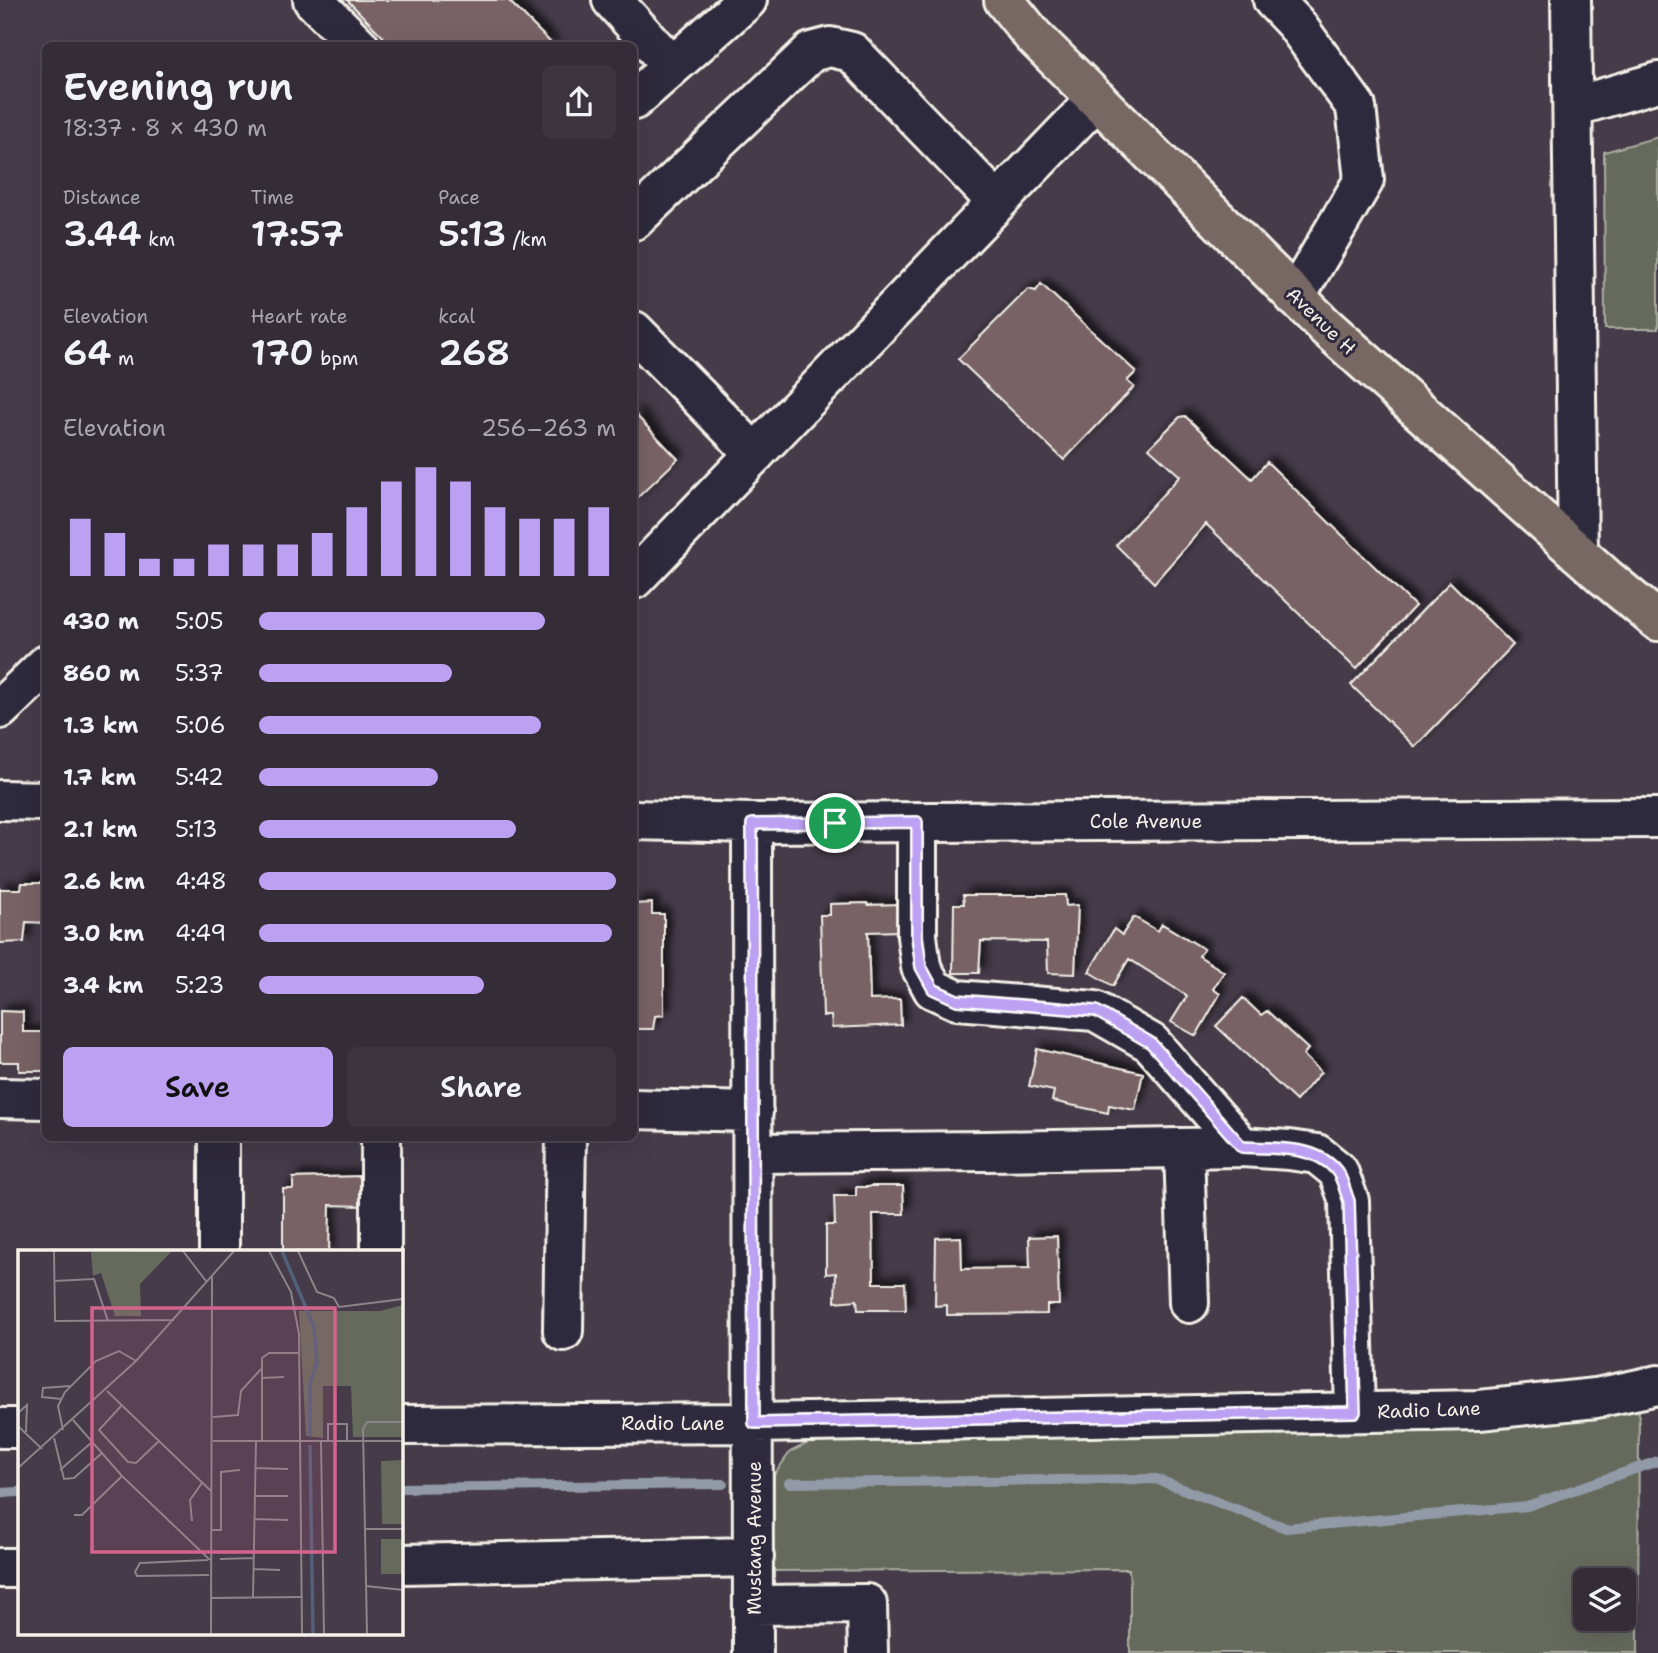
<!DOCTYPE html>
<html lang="en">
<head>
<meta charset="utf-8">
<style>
  :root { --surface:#342c37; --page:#3c343f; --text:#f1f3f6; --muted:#a9a7ad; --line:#4e4852; --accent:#bca0f2 }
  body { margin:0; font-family:"Shantell Sans",sans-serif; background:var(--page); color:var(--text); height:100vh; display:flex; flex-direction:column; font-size:26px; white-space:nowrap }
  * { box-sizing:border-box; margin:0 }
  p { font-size:23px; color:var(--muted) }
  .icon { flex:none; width:38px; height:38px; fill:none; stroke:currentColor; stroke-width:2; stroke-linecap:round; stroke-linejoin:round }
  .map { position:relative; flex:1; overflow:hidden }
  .sheet { position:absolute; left:42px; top:42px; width:595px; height:1099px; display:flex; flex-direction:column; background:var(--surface); border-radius:10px; box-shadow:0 7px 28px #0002,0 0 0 2px var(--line) }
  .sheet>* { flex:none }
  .controls { position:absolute; left:1573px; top:1568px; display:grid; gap:14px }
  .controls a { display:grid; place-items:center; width:63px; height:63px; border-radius:10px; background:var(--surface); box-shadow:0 7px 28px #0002,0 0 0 2px var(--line); font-size:35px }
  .pin { position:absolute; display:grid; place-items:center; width:60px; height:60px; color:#fff; margin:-30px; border:4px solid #fff; border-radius:50%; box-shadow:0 2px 7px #0007 }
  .round { display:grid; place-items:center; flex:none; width:74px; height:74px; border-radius:10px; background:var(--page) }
  .headline { display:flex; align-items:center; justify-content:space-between; height:119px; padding:0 21px }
  h1 { font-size:38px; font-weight:600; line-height:52px }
  .stats { display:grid; grid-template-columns:repeat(3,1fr); gap:10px; height:119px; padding:7px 21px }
  .stats div { display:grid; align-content:center }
  .stats b { font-size:35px; font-weight:600 }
  .stats small { font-size:19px; font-weight:400 }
  .stats p { font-size:19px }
  .chart { height:196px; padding:14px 21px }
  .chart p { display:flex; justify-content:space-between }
  .chart svg { width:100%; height:126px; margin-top:7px; stroke:var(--accent); stroke-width:6 }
  .primary-button { display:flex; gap:14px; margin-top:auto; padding:14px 21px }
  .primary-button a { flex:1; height:80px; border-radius:10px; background:var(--accent); color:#111; font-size:28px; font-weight:600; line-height:80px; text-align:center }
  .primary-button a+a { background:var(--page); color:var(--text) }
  ul { padding:0 21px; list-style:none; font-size:23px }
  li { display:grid; grid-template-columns:112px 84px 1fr; align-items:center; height:52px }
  li i { height:18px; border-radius:9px; background:var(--accent) }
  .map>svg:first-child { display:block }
</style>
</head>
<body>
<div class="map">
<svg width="1658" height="1653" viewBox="0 0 1658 1653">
  <defs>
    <filter id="shadow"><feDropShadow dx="6" dy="-6" stdDeviation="3.5" flood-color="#0009"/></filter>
  </defs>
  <rect width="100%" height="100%" fill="#453b49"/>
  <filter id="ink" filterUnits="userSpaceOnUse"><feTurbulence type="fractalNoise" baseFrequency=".0143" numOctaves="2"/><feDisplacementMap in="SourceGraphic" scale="14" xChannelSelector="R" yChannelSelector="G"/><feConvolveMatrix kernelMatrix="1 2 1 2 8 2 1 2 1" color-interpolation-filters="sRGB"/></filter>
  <g filter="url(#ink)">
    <!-- green -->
    <path fill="#656a5d" stroke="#acaea2" stroke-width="2" fill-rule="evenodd" d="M1658,137V329H1605L1604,152Z
      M1639,1409L1638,1653H1130V1584L1129,1569L772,1571L774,1475L790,1452L820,1437L1419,1431L1546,1422ZM1586,1580H1624V1619H1586Z"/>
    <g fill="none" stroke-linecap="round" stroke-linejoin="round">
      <!-- stream -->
      <path stroke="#929aa7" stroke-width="10" d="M789,1483L1156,1479L1286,1528L1527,1506L1658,1461
        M401,1488L723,1484
        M0,1493L19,1492"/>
    </g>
    <!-- building -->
    <path fill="#786265" stroke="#f4f1e8" stroke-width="2" filter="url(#shadow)" d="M347,0H508L554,46H392Z
      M1041,284L1136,372L1127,381L1134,387L1064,460L958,359L1028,289L1036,291Z
      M634,413L678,459L634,501Z
      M1185,416L1252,479L1267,462L1415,606L1356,669L1206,524L1154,583L1116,545L1180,476L1149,448L1180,417Z
      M1450,582L1513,645L1415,747L1351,685Z
      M22,883H46V923L26,922L24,942L0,943V889H21Z
      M963,895H1065L1066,906L1078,905L1075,974L1048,973L1047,942L981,941L979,973H953L954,904H964Z
      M652,903V914H664V1015L655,1016L653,1029H634V904Z
      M867,903L868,905L900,904V931L868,932L870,1000L900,999L901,1025L832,1028L831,1016H823L820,915H830V904Z
      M1134,917L1158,931L1162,924L1204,949L1199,956L1224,972L1213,989L1220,994L1196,1036L1171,1022L1187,996L1129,959L1113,986L1089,972L1114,929L1122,935Z
      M1243,998L1261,1015L1267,1011L1308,1049L1303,1055L1321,1072L1296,1101L1216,1026Z
      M0,1011L23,1012V1032H46V1071H19V1062H0Z
      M1037,1049L1143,1073L1135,1110L1109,1105L1108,1113L1052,1101L1054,1091L1029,1086Z
      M361,1176V1206L330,1205L329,1252H283V1189H293V1178Z
      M870,1186H903L904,1214H873L874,1283H905L906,1310H858L857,1300L835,1302L836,1273L826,1274V1225H835L834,1196H856V1187H869Z
      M1057,1236L1059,1305H1047V1314L947,1315V1305L935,1306L936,1238L961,1237L962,1269L1030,1268L1029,1237Z"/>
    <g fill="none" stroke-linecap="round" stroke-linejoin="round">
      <!-- minor casing -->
      <g stroke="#f4f1e8" stroke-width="44">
        <path id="minor" d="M313,0L359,46
          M612,0L672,66
          M1273,0L1295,23L1356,107L1364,180L1295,297
          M1571,0L1578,553
          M634,100L747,0
          M1573,107L1658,82
          M634,220L811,52L830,47L852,52L997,202
          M634,331L755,454
          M634,579L1097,99
          M0,709L46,665
          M0,800L46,801
          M634,820L752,823L1658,818
          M917,822V936L921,967L933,989L957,1000L1095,1011L1151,1043L1242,1147
          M752,823L753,1653
          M0,1098L46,1099
          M634,1109L753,1112
          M381,1138V1252
          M1184,1148L1189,1303
          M753,1153L986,1151L1242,1147L1289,1150L1317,1154L1338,1171L1349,1201L1355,1412
          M219,1252V1138
          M563,1331L566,1138
          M401,1425L754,1423L1479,1410L1596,1398L1658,1385
          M0,1428H19
          M401,1564L754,1557
          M0,1568H19
          M754,1605L867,1604L868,1653"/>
      </g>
      <!-- major casing -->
      <g stroke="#f4f1e8" stroke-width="44">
        <path id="major" d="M1004,0L1033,36L1326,327L1605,577L1658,621"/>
      </g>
      <!-- minor -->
      <use href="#minor" stroke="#2f2a3d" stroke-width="38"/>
      <!-- major -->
      <use href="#major" stroke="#776864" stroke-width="38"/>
    </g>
  </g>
  <g fill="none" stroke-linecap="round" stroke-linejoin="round" filter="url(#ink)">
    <!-- route casing -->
    <g stroke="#fff" stroke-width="14">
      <path id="route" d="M917,822V936L921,967L933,989L957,1000L1096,1011L1151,1043L1242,1147C1273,1149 1314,1144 1336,1170C1343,1178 1345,1192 1349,1201L1355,1412L754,1423L752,824Z"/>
    </g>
    <!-- route -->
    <use href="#route" stroke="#bca0f2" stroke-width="9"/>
  </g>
  <g text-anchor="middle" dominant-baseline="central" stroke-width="6" stroke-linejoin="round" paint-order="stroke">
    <!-- street labels -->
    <g font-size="19" fill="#f4f1e8" stroke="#2f2a3d">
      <text transform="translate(1321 321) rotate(44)">Avenue H</text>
      <text x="1146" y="821">Cole Avenue</text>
      <text transform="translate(1429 1410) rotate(-2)">Radio Lane</text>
      <text x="673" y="1423">Radio Lane</text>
      <text transform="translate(754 1538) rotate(-90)">Mustang Avenue</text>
    </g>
  </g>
  <!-- overview -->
  <g transform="translate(18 1250)">
    <rect width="385" height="385" fill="#453b49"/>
    <path d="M154,1L122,34L123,66H97L83,23L75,26L73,2ZM385,55V187H335L333,136H305V188L288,186L281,61H362ZM385,210V274H364L363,211ZM363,289H385V324H363Z" fill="#656a5d"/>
    <path fill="none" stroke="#51607b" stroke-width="3.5" d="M264,1L296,77L299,113L292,132V186M292,195L295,384"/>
    <path fill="none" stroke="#8b8489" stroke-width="2" d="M36,1L37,71L156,70M165,1L188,31M251,1L273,42L281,84L284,384M280,1L299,42L316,48L321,57L385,49M36,31L76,29L90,71M243,128L266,127M89,141L194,242M44,149L24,147L25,138L52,136M104,155L81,180L110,212L118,213L141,191M0,163L9,155L8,182M195,167L220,165L223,141L243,119M55,170L104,226L192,310M0,176L24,199M45,180L40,156L47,142L78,111L101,101L118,111M36,188L46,229L56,228L84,203M195,191H385M244,191V108L251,103H282M303,191L306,384M310,191V174H329V191M0,218L118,111L216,1M237,218L270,219M42,220L74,192M237,246H270M56,265H64L104,226M236,269L270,270M174,271L172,250L184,233M347,279H385M193,280H203V222L222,220M202,309L236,308M190,310L122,313L117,322L119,326L191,325M235,319L262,320M348,336L385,340M235,347L238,191M193,348L285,347M193,384L194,25M349,384L345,179L349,172H385"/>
    <path fill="#d4648c" fill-opacity="0.15" stroke="#d4648c" stroke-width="3.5" d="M74,58H317V302H74Z"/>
    <rect width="385" height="385" fill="none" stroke="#f4f1e8" stroke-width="3.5"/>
  </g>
</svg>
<div class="controls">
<a><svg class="icon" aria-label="layers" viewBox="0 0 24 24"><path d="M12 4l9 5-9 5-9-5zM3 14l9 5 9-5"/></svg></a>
</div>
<div class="pin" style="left:835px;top:823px;background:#1e9e55"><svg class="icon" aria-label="arrive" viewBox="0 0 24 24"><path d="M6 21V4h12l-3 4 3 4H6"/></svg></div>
<section class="sheet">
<div class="headline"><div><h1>Evening run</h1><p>18:37 · 8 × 430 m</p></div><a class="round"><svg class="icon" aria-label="share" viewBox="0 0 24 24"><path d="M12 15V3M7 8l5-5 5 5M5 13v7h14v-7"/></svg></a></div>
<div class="stats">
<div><p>Distance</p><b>3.44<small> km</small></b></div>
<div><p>Time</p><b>17:57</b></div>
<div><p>Pace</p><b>5:13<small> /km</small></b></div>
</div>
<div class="stats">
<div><p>Elevation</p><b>64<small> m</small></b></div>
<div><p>Heart rate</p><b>170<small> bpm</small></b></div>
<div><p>kcal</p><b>268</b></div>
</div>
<div class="chart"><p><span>Elevation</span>256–263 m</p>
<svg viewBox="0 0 160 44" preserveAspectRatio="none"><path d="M5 44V24M15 44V29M25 44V38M35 44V38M45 44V33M55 44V33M65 44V33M75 44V29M85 44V20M95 44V11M105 44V6M115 44V11M125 44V20M135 44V24M145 44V24M155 44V20"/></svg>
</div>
<ul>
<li><b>430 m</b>5:05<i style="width:80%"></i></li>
<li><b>860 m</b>5:37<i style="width:54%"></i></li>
<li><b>1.3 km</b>5:06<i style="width:79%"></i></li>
<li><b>1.7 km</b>5:42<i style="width:50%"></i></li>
<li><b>2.1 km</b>5:13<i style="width:72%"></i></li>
<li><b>2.6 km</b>4:48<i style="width:100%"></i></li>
<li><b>3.0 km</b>4:49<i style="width:99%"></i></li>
<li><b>3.4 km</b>5:23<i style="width:63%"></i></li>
</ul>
<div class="primary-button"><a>Save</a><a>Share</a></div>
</section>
</div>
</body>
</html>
